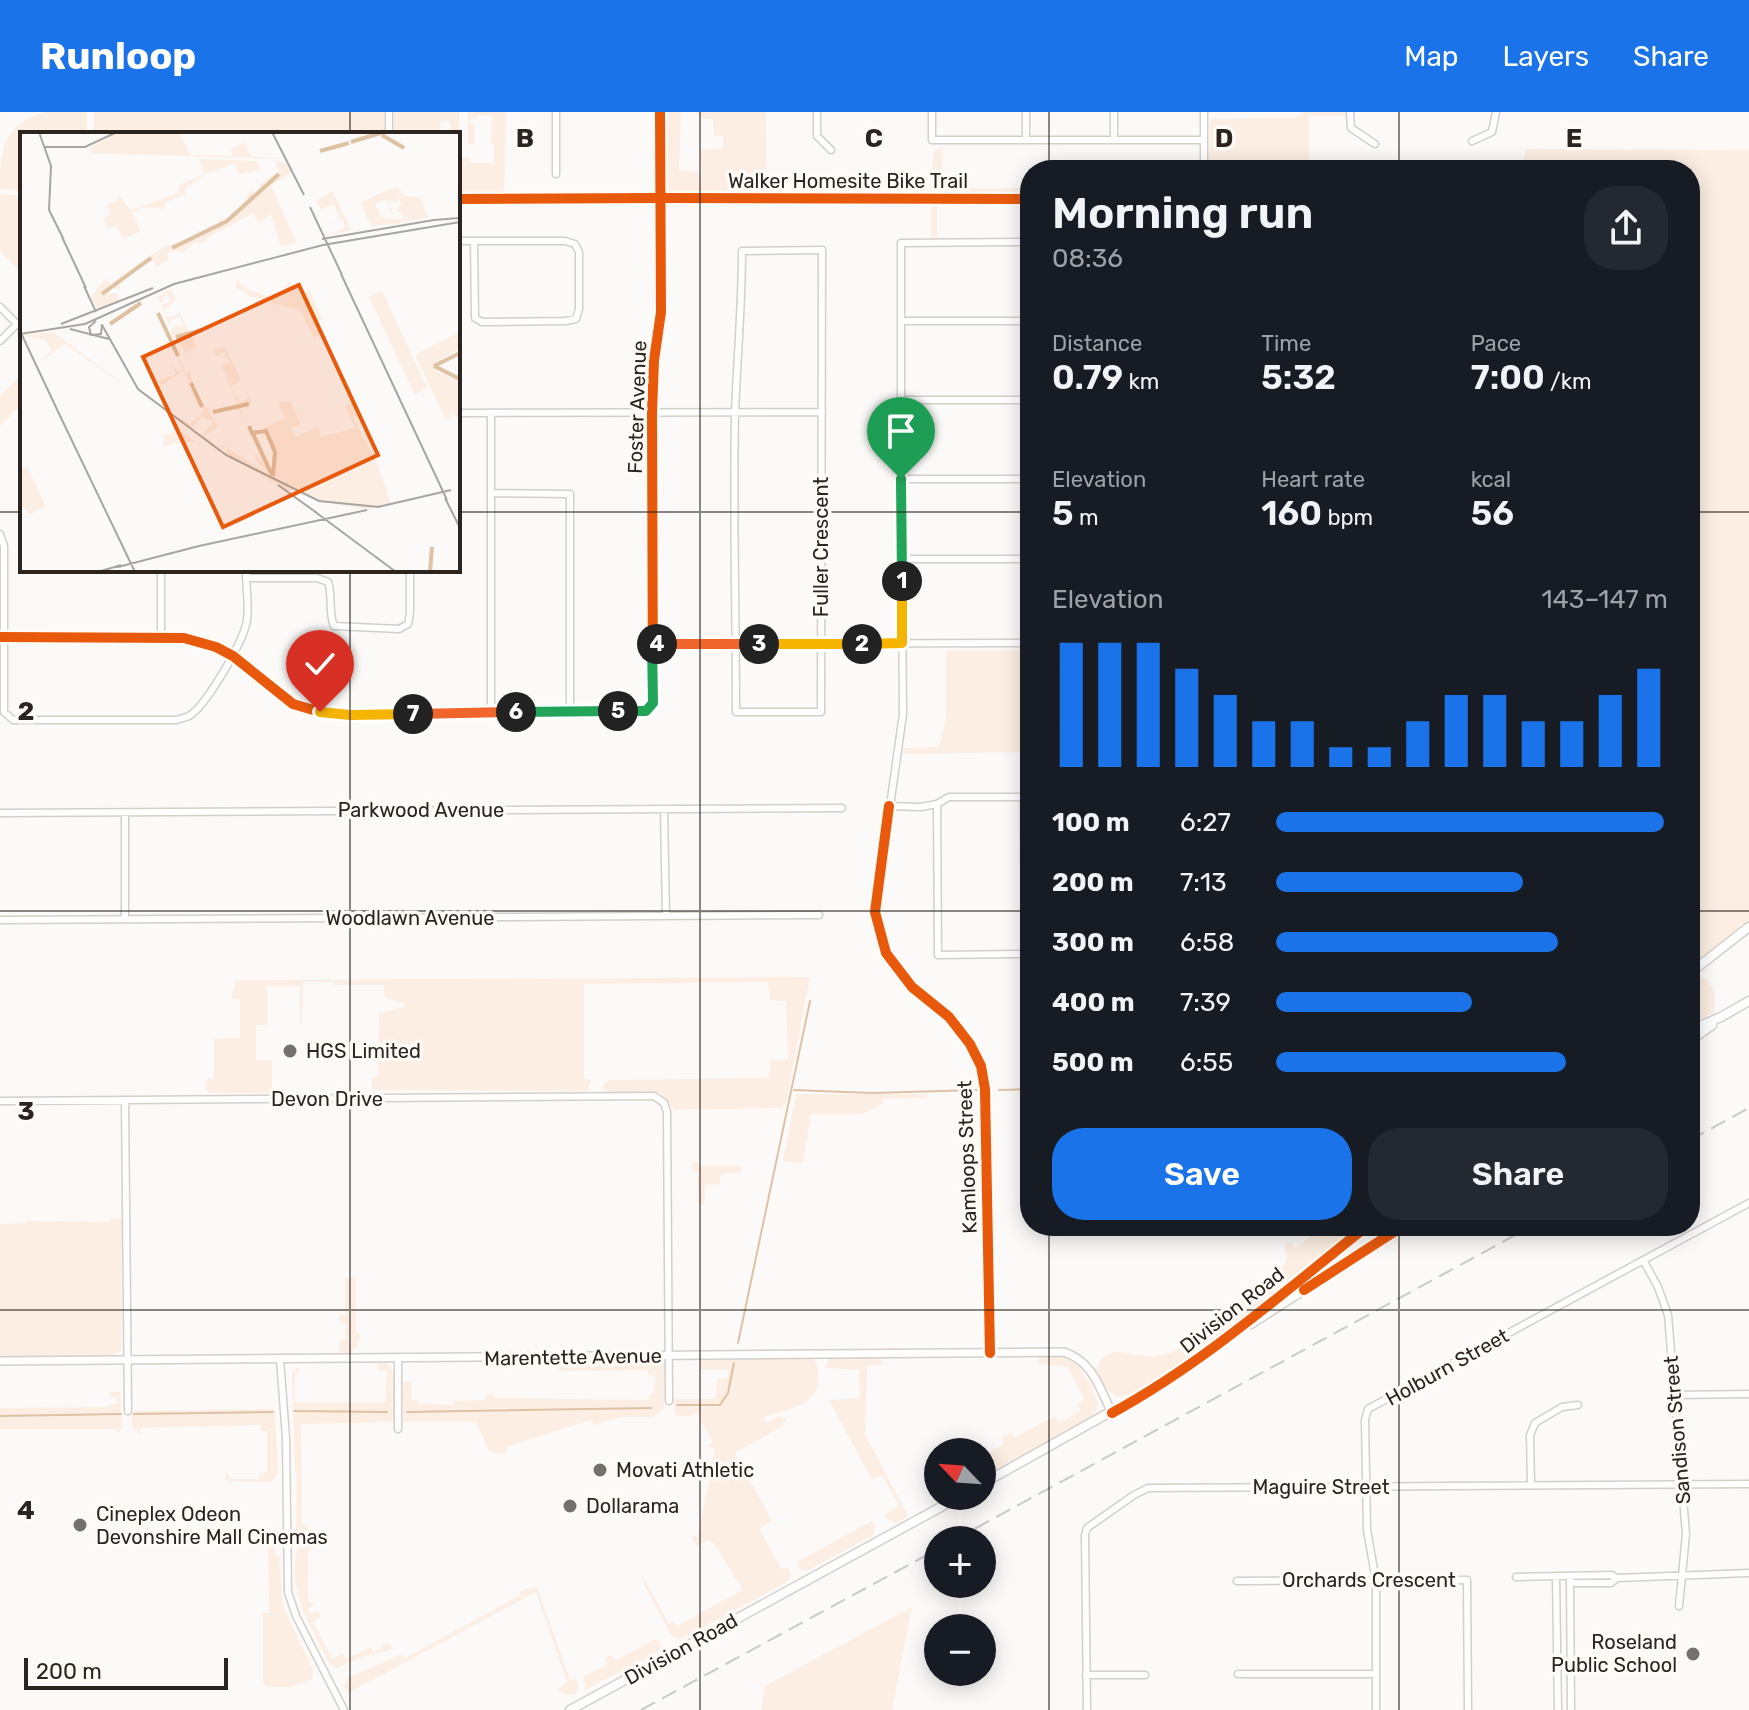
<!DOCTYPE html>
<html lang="en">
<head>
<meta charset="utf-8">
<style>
  :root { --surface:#171b24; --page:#242831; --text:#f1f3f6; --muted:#9ea1a6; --accent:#1a73e8 }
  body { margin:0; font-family:Rubik,sans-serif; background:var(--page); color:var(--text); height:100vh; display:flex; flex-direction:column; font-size:30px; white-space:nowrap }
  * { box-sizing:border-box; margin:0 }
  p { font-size:26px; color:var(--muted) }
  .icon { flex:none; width:44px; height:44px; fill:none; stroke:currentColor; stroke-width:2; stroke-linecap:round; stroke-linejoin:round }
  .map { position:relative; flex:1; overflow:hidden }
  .details { position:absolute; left:1020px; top:48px; width:680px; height:1076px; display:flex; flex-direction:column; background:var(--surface); border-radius:32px; box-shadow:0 4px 20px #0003 }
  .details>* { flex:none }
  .needle { width:52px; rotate:295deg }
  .fabs { position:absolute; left:924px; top:1326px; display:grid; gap:16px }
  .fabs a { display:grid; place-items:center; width:72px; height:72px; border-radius:50%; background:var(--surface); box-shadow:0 4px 20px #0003; font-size:40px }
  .scale { position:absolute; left:24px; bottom:20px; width:204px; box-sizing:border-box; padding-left:8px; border:4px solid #2c251f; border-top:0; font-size:22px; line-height:28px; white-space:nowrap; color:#2c251f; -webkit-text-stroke:6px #fefaf6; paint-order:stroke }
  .pin { position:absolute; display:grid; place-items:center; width:68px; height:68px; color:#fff; margin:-82px -34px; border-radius:50% 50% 50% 0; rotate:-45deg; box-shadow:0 0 8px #0007 }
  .pin .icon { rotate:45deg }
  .km { position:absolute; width:40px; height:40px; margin:-20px; border-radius:50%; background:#222; color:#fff; font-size:22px; line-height:40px; text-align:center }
  .round { display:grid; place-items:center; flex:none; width:84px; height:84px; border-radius:32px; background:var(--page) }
  .headline { display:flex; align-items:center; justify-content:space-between; height:136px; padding:0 32px }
  h1 { font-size:44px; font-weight:600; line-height:60px }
  .metrics { display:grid; grid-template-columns:repeat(3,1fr); gap:12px; height:136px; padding:8px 32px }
  .metrics div { display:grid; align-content:center }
  .metrics b { font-size:34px; font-weight:600 }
  .metrics small { font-size:22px; font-weight:400 }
  .metrics p { font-size:22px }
  .chart { height:224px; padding:16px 32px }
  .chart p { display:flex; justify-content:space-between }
  .chart svg { width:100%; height:144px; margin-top:8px; stroke:var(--accent); stroke-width:6 }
  .action { display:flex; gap:16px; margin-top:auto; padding:16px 32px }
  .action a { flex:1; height:92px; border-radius:32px; background:var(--accent); color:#fff; font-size:32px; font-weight:600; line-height:92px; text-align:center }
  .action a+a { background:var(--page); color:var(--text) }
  ul { padding:0 32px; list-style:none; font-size:26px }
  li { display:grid; grid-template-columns:128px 96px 1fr; align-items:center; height:60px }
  li i { height:20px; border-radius:10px; background:var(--accent) }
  header { display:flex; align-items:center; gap:48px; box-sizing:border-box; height:112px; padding:0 40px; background:var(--accent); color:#fff }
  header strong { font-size:38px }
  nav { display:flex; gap:44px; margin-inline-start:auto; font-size:28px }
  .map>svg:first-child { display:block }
</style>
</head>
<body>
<header>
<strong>Runloop</strong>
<nav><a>Map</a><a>Layers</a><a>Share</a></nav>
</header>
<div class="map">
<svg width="1749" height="1598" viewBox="0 0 1749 1598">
  <rect width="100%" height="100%" fill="#fcfaf8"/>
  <!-- green -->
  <path fill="#fceee2" d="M47,0H87V22H22V79L0,77C0,37 2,11 47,0Z
    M94,0H384V22H94Z
    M394,0H459L460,32L458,22H450V10L447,8L440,10V22H394Z
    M468,0H506L504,82L654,81V90L458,89L459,46H470L471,51H494V33L491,32L492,4L477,3V6H470V12H474V32H468Z
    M666,0H681L679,58L698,60V66H702L700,38L723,36V24H714L713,7H701L696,0H766L767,81H930L934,39L943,35L942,76H1030V88L937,89V128H931V89L667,90Z
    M1305,0H1346V4H1309V58H1209L1210,7L1294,6Z
    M1526,37L1749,38V809L1690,855V58H1522Z
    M0,82L22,84V161L0,139Z
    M22,262V292L0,314V284Z
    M946,538H1030V640L902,642L903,636L939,635L946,607Z
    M810,865L786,991L781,996L677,998L673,997L660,981L606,980L602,973L609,968L769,966L771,948L788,947L786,889L770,888L768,870L584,872V967L591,968L588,979L372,978L371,966H378L379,901L404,895V891L385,886L384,873H334V870H303L302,912L300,913V874H267V913H256V948H272V979L269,981H209L206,977L207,967H214V927L240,926V887H231L236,868Z
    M1702,865C1716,872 1716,886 1714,900L1690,913V867Z
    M796,982H927V986L883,987L882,992L862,1002H811L803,1051L783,1049Z
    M698,1049V1054H741V1060L720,1063V1072L705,1073L704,1093H698L697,1059L692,1058V1052Z
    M111,1106L122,1107L121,1238L111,1245L0,1246V1112L26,1111V1109L110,1110Z
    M1323,1114H1358C1327,1139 1145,1288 1119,1284C1106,1282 1101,1268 1096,1258C1107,1230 1125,1243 1146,1244C1157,1244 1167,1242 1177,1238L1284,1153L1287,1146L1284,1135L1286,1131L1290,1130L1296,1136Z
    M345,1165L356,1166V1221L361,1222L358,1233L349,1243H344L339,1239L340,1228L345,1227V1211L340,1210L339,1203H345Z
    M1039,1244L1065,1245L1078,1254L1091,1273L1098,1292L1093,1305L982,1365V1352L988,1349L982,1337L985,1336L988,1341L1004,1332L1001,1326L1012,1320L1015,1325L1055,1304L1059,1311L1081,1298L1077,1292L1085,1287L1067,1255L1038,1252Z
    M813,1246C819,1255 818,1260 818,1271C817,1295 780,1298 763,1306L766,1311L779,1304L787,1308L782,1311L783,1314L735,1341L772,1409L759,1417L782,1458L787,1455L791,1460L789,1469L681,1527L673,1526L643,1470H646L669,1512L673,1510L677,1514L743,1478L714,1432L709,1428L697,1434L692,1427V1424L698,1425L715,1338L708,1334L713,1330L697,1301L689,1304H676L673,1287H716L717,1267L728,1266L729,1258L700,1257L701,1248Z
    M830,1246H880L882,1253L867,1254L865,1322L908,1404L896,1411L883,1404L899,1393L882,1363L872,1368L829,1288L860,1286L859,1258L827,1256L825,1255Z
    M657,1248L664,1253V1297L654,1305H622L594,1313L591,1308L506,1335L507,1341L494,1342L489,1339L476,1310H403L402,1270H411V1288H418L419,1291L454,1293V1289L486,1288V1282H493L494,1286L649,1288V1282L654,1281L655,1264L648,1263V1258L559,1259L561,1249Z
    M377,1250L388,1252L394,1261V1306L392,1310L301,1312L302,1413H307L308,1417L302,1421L298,1420L296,1414L297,1360L295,1359L292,1261L298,1255L300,1261H295V1290H385L387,1258H379Z
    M110,1280H120L122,1315L120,1320H117L116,1317H0V1296L109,1295L110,1292L117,1291L116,1285H110Z
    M275,1297L278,1360L272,1370L227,1369L225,1366L227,1360L230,1367H259L260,1361L267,1360V1319H261L260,1313L141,1316L140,1322L132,1315V1299Z
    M872,1409L876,1414L873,1423L807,1459L800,1457L797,1450Z
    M268,1429L274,1434V1442L279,1443L283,1494L313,1558L312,1567L291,1575H266L263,1569V1501H269L268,1435L263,1434V1430Z
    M299,1434H313V1437L308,1438V1490L314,1491L308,1497L311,1502L318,1499L321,1505L313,1510L332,1547L342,1542L346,1547L371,1535L373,1539L383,1537L382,1533L390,1532L393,1537L359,1546L337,1556L330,1552C313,1520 283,1471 299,1434Z
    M537,1475L570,1568L576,1566L578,1573L576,1582L566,1583L558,1578L567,1570L536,1480L348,1581L344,1575L346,1567L402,1542L405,1546L521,1483L519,1479Z
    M912,1495L892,1598H761L765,1574Z
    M656,1527L661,1532L658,1540L585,1578L584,1564L608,1553L605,1546L612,1543L616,1548Z"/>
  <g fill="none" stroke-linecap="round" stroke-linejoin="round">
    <!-- stream -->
    <path stroke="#dfc1a3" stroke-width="2" d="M794,978L872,981L977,978
      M999,978L1030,977
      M738,1231L810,889
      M677,1293H720L728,1281L734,1251
      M294,1299L387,1300
      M407,1300L651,1296
      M134,1302L273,1300
      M0,1304L121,1302"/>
    <!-- minor casing -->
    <g stroke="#d3cfca" stroke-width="9">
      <path id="minor" d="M389,0V22
        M817,0V24L831,38
        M932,0V28H1204
        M1114,0V28
        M1204,0V58
        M1350,0L1351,16L1375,32
        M1026,28V0
        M1472,29L1492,20L1496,0
        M556,62V0
        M458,129H565L575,132L579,140V197L576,207L566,209L482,210L475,206L474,129
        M1030,130L901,131V288H1030
        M822,138L821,600H736C736,501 733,402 735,302C737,248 742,193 742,139Z
        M0,195L17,212L0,229
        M901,209H1030
        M458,301L822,300
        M491,301V601
        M491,381L570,382V600
        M0,422L4,434V600L13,608H177C179,607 187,605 189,604C206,594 244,529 247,508C249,492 246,474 246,458
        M902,447H1030
        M161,458V525
        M246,466H317L328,470C333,485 328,500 334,514L399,517L408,512L410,501V458
        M0,525L184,526L216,535L233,544L293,592L320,600L350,603L646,599L653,591L652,300L654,248L661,200L660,0
        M652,532L1030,531
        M889,694L921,695L937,692L949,685H1024L1025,842L938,843L937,692
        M664,697L666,804
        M0,701L842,696
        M125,701V807
        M0,808L819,803
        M125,988L128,1299
        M0,989L654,984L664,991L667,1000L669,1289
        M1643,1148L1658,1175L1668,1203L1686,1422L1679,1494
        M990,1241L985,977L981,954L970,932L949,905L912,875L886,841L875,800L903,602L901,367H1030
        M398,1246V1317
        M280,1247L286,1326L288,1480L296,1504L344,1598
        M1674,1283L1749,1282
        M1531,1373L1530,1323L1535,1311L1562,1295L1578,1293
        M1556,1464L1558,1598
        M1570,1464L1571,1598
        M1516,1465L1612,1463L1617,1466
        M1237,1469L1467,1468L1468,1598
        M1570,1471H1611L1617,1466L1749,1461
        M1238,1562H1375
        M1086,1563H1145
        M1087,1598L1085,1423L1087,1416L1134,1383L1148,1376L1749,1372
        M1376,1598V1469L1367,1418L1365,1308L1368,1297L1749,1091"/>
    </g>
    <!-- tertiary casing -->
    <g stroke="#d3cfca" stroke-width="10">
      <path id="tertiary" d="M0,1249L1064,1240C1093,1250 1099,1275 1112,1301"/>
    </g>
    <!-- secondary casing -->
    <g stroke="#d3cfca" stroke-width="11">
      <path id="secondary" d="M1690,861L1749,815
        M1690,918L1721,905L1749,889
        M1690,929L1712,913
        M1251,1212L1403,1114
        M982,1372L1176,1263L1367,1114
        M570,1598L961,1384"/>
    </g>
    <!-- minor -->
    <use href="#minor" stroke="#fffefe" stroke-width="6"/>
    <!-- tertiary -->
    <use href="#tertiary" stroke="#fffefe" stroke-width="7"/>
    <!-- secondary -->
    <use href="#secondary" stroke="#fffefe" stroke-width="8"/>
    <!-- rail -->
    <path stroke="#cbcac8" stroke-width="2" stroke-dasharray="16 8" stroke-linecap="butt" d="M1690,1028L1749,996
      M954,1428L1532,1114
      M641,1598L938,1437"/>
    <!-- cycleway casing -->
    <g stroke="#fefaf6" stroke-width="15">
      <path id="cycleway" d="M666,86L1030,87
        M458,87L655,86
        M0,525L184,526L216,535L233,544L293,592L320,600L350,603L646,599L653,591L652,300L654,248L661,200L660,0
        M889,694L875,800L886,841L912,875L949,905L970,932L981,954L985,977L990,1241
        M1304,1178L1403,1114
        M1112,1301C1205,1250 1284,1180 1367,1114"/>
    </g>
    <!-- cycleway -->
    <use href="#cycleway" stroke="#e8590c" stroke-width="10"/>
  </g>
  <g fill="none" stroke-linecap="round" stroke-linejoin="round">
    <!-- split-1 casing -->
    <g stroke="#fff" stroke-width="16">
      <path id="split-1" d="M901,367L902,469"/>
    </g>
    <!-- split-2 casing -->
    <g stroke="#fff" stroke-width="16">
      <path id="split-2" d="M862,532L902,531V469"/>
    </g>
    <!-- split-3 casing -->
    <g stroke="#fff" stroke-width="16">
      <path id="split-3" d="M759,532H862"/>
    </g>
    <!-- split-4 casing -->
    <g stroke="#fff" stroke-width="16">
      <path id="split-4" d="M657,532H759"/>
    </g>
    <!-- split-5 casing -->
    <g stroke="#fff" stroke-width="16">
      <path id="split-5" d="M618,599H646L653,591L652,532H657"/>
    </g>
    <!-- split-6 casing -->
    <g stroke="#fff" stroke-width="16">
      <path id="split-6" d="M516,600L618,599"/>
    </g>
    <!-- split-7 casing -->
    <g stroke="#fff" stroke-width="16">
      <path id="split-7" d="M413,602L516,600"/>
    </g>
    <!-- split-8 casing -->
    <g stroke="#fff" stroke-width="16">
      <path id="split-8" d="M320,600L350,603L413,602"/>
    </g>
    <!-- split-1 -->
    <use href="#split-1" stroke="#22a559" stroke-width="10"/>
    <!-- split-2 -->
    <use href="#split-2" stroke="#f5b400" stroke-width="10"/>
    <!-- split-3 -->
    <use href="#split-3" stroke="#f5b400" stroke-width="10"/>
    <!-- split-4 -->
    <use href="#split-4" stroke="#f0652b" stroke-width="10"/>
    <!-- split-5 -->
    <use href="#split-5" stroke="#22a559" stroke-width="10"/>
    <!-- split-6 -->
    <use href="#split-6" stroke="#22a559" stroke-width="10"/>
    <!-- split-7 -->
    <use href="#split-7" stroke="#f0652b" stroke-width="10"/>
    <!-- split-8 -->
    <use href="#split-8" stroke="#f5b400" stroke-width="10"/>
  </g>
  <!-- grid -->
  <path fill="none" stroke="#2c251f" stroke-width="2" stroke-opacity="0.55" d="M350,0V22M700,0V1598M1049,0V58M1399,0V58M0,400H22M458,400H1030M1690,400H1749M350,458V1598M0,799H1030M1690,799H1749M1049,1114V1598M1399,1114V1598M0,1198H1749"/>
  <!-- markers -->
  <g fill="#75706b" stroke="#fefaf6" stroke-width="3">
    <circle cx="290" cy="939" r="8"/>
    <circle cx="600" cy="1358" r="8"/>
    <circle cx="570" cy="1394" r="8"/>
    <circle cx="80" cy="1413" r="8"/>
    <circle cx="1693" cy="1542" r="8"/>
  </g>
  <g text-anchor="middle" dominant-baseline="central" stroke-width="7" stroke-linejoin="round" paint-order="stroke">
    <!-- street labels -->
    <g font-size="20" fill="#2c251f" stroke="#fefaf6">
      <text x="848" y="69">Walker Homesite Bike Trail</text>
      <text transform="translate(637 295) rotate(-88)">Foster Avenue</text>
      <text transform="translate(821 435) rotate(-90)">Fuller Crescent</text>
      <text x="421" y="698">Parkwood Avenue</text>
      <text x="410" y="806">Woodlawn Avenue</text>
      <text x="327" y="987">Devon Drive</text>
      <text transform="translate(967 1045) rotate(-92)">Kamloops Street</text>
      <text transform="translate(1232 1198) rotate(-38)">Division Road</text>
      <text transform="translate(573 1245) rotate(-1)">Marentette Avenue</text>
      <text transform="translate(1447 1255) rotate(-29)">Holburn Street</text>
      <text transform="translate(1677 1318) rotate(-95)">Sandison Street</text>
      <text x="1321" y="1375">Maguire Street</text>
      <text x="1369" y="1468">Orchards Crescent</text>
      <text transform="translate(681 1537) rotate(-29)">Division Road</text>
    </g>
    <!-- poi labels -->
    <g font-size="20" fill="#2c251f" stroke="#fefaf6" text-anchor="start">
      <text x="306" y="939">HGS Limited</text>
      <text x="616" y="1358">Movati Athletic</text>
      <text x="586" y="1394">Dollarama</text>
      <text x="96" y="1402">Cineplex Odeon<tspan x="96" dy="23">Devonshire Mall Cinemas</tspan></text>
      <text x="1677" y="1530" text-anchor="end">Roseland<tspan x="1677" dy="23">Public School</tspan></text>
    </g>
  </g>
  <!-- overview -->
  <g transform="translate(20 20)">
    <rect width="440" height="440" fill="#fcfaf8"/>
    <path d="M98,0H159L170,23L213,24L211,17L225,10L231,24L263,27L70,21V16ZM179,27L236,29L241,38L219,42L215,32L187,41L164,57L167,62L144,71L145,77L124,75L112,80L121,99L103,107L96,93L88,97L83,86L91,82L87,73L99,67L98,63L111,78L158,61L159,53L184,42ZM255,29L264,30L272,40L251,54L277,111L261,115L251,82L239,92L233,81L187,106V110L174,111L164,120L153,119L147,122L149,128L136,134L133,128L106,145L98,152L101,157L90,156L89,162L97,161L99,168L78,177L71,164L87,146L90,152L141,116L178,104V97L181,102L191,98L190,90L193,96L200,92L199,84L204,89L229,71L226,64L233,58L236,64L240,52L259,39ZM376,54L386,64L400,65L408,86L352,95L340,71ZM379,64L381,72L376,79L382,81L383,88L361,85L355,72L366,67L371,81H373L368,68L376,71ZM313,59L331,98L306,104L303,97L307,103L325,96L323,88L299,94L320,88L314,73L301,77L296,69ZM216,147L227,157L258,168L269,150L284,161L290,159L302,187L297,190L303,202L294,206L301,220L280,178L230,165L216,155ZM151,157L156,167L145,178L148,186L160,181L169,201L182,198L171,202L177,215L165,221L156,206L151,208L165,238L141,254L138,249L156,242L150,231L158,240L163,237L136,180L150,205L152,195L163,194L160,184L151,187L150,194L141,173L151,170L146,161L141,172L138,165ZM362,158L407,256L395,263L349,165ZM33,200L111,258L45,212L17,232L31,219L26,208L3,204ZM440,200V217L414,231V238L440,249V288L430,278L432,285L426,288L395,223ZM205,215L232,271L219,274L225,288L218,277L213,279L218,275L211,256L220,271L229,266L221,249L210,254L201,233L211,230L204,223L206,219L196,224L193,217ZM170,239L174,255L198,295L184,304L201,317L205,310L203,318L182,304L194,290L182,285L172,296L161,288V287L165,282L162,287L169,292L184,280L165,242L154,246ZM270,269L281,293L271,296L275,305L298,295L301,305L335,296L325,274L333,271L340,284L332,283L334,289L356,328L371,372L347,378L304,370L272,356L269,360L205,321L207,316L250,343L236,329L235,321L253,342L255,320L244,296L265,286L258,270ZM160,299L175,309L143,314L144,303ZM7,335L26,374L9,383L0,370V338Z" fill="#fceee2" fill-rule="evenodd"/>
    <path fill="none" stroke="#dfc1a3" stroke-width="4" d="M362,3L384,16M331,10L364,0M300,19L329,11M152,116L207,89L259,42M82,162L131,126M138,181L158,224M90,192L121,171M156,205L182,198M414,234L440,221M414,234L440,247M171,251L182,275M193,280L229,272M229,294L232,301L246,299L255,320L253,344M233,302L252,343M410,440L412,415"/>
    <path fill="none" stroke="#a9a5a1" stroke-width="2" d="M19,0L31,34L29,78L43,106M252,0L284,63M24,15H65L97,0M290,75L322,143M414,88L439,86M42,105L66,156M302,107L414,88M321,142L427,368M64,154L76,180M76,189L69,195L71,203L81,202L82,192M41,192L133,156M82,193L118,257L206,323L299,369L359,375M50,197L89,207M1,201L42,288M0,202L65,192L154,152L303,113L440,90M42,288L115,440M258,353L297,381M425,366L440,396M358,375L431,358M294,379L376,440M179,414L347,378M98,435L179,414M78,440L101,433"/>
    <path fill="#e8590c" fill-opacity="0.15" stroke="#e8590c" stroke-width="4" d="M279,153L358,323L203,395L123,225Z"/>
    <rect width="440" height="440" fill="none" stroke="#2c251f" stroke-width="4"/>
  </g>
  <g font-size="26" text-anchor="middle" font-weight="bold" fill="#2c251f" stroke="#fefaf6" stroke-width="7" stroke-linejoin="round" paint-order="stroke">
    <text x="525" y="35">B</text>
    <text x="874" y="35">C</text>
    <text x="1224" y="35">D</text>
    <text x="1574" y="35">E</text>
    <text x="26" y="608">2</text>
    <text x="26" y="1008">3</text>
    <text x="26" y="1407">4</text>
  </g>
</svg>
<div class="fabs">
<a><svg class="needle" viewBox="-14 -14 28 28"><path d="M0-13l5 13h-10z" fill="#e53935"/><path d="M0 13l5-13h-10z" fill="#9ea1a6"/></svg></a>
<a>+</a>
<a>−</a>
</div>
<div class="scale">200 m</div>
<div class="pin" style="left:901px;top:367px;background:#1e9e55"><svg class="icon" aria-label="arrive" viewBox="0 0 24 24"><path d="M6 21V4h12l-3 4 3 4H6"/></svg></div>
<div class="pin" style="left:320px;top:600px;background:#d93025"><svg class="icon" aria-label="check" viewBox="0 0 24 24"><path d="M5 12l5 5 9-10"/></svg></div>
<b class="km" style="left:902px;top:469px">1</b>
<b class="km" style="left:862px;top:532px">2</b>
<b class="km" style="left:759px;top:532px">3</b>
<b class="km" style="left:657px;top:532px">4</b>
<b class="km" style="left:618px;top:599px">5</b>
<b class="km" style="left:516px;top:600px">6</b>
<b class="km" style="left:413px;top:602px">7</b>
<section class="details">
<div class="headline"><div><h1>Morning run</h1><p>08:36</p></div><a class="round"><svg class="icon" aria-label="share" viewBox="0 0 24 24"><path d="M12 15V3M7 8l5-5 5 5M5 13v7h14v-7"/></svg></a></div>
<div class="metrics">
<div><p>Distance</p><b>0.79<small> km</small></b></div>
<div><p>Time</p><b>5:32</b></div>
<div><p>Pace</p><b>7:00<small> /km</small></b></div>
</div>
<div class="metrics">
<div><p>Elevation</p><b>5<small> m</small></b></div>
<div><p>Heart rate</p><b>160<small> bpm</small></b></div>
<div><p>kcal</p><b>56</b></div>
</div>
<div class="chart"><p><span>Elevation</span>143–147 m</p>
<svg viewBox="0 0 160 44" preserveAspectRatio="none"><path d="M5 44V6M15 44V6M25 44V6M35 44V14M45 44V22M55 44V30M65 44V30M75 44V38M85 44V38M95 44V30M105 44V22M115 44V22M125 44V30M135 44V30M145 44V22M155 44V14"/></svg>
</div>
<ul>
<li><b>100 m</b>6:27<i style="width:99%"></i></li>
<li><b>200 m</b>7:13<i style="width:63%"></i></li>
<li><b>300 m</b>6:58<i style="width:72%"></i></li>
<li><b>400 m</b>7:39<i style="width:50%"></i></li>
<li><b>500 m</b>6:55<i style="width:74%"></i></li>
</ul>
<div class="action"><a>Save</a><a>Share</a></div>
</section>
</div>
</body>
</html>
